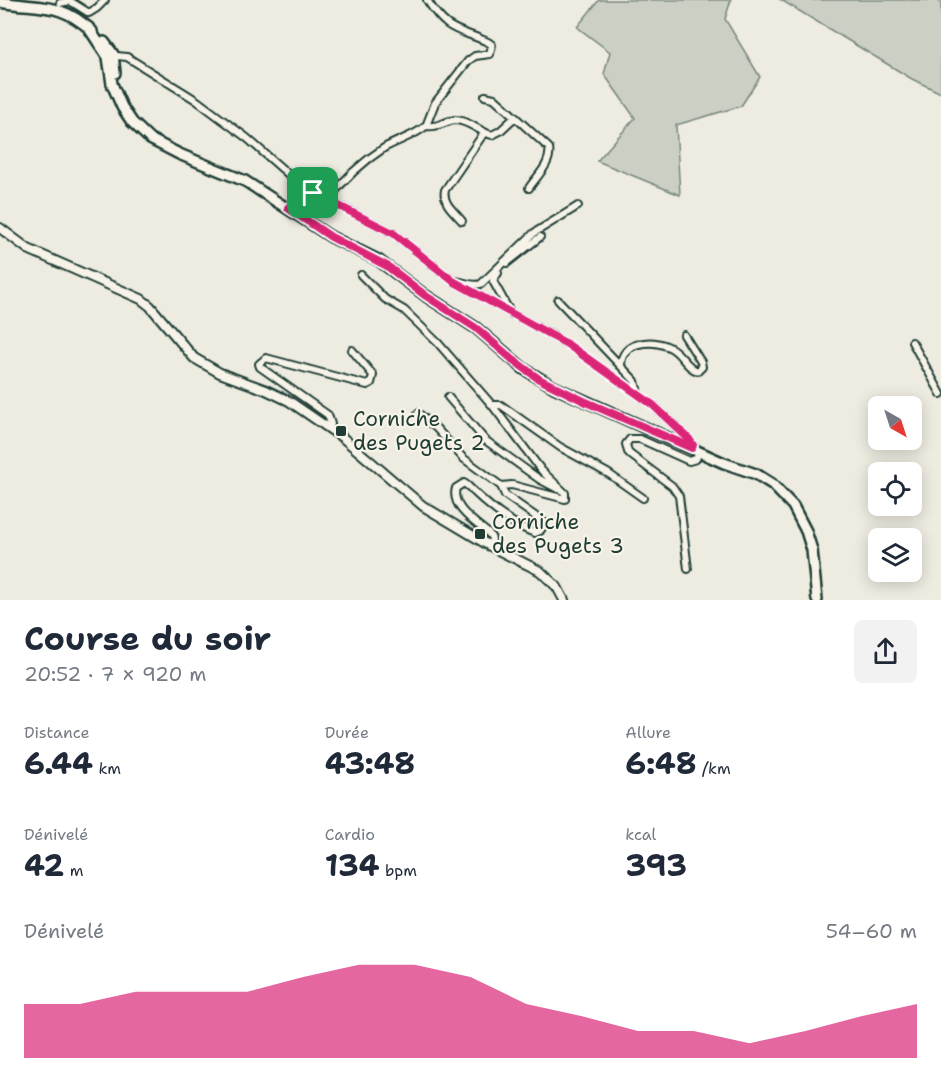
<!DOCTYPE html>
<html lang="fr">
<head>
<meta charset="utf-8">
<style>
  :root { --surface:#fff; --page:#f2f2f3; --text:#1f2937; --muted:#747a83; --accent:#db2777 }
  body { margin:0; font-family:"Shantell Sans",sans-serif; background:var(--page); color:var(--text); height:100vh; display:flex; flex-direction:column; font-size:22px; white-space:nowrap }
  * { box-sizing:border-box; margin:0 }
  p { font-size:20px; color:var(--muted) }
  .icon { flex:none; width:33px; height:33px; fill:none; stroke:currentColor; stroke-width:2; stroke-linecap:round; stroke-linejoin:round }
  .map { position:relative; height:600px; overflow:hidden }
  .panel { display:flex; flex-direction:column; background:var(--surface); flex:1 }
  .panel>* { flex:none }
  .needle { width:39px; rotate:141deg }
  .controls { position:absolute; left:868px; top:396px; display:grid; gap:12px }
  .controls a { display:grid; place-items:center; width:54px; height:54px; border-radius:9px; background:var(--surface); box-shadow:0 3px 15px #0003; font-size:30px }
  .pin { position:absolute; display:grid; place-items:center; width:51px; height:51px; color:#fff; margin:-26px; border-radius:12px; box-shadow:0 3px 9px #0006 }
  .round { display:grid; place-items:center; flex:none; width:63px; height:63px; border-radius:9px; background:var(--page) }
  .overview { display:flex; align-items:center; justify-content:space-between; height:102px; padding:0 24px }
  h1 { font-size:33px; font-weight:700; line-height:45px }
  .metrics { display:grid; grid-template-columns:repeat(3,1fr); gap:9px; height:102px; padding:6px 24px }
  .metrics div { display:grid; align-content:center }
  .metrics b { font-size:30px; font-weight:700 }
  .metrics small { font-size:16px; font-weight:400 }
  .metrics p { font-size:16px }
  .chart { height:168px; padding:12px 24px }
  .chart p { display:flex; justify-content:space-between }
  .chart svg { width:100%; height:108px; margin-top:6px; fill:var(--accent); opacity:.7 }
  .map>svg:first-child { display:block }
</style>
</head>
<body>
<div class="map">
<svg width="941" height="600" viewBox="0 0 941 600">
  <rect width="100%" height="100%" fill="#eeece1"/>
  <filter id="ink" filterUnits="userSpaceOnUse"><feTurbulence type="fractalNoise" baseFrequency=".0167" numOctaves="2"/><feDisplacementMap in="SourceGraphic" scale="12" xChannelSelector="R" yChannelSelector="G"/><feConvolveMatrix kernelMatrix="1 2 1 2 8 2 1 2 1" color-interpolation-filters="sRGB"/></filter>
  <g filter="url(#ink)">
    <!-- green -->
    <path fill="#cccfc4" stroke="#76867c" stroke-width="1.5" d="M599,0H731L725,19L760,77L741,106L676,125L680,195L597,161L635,118L604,74L610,52L577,27Z
      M781,0H936L941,2V93L912,79Z"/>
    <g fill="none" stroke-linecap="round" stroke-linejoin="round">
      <!-- minor casing -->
      <g stroke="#1f3d34" stroke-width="10">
        <path id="minor" d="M60,3L70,1L89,13L97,8L105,0
          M112,59L117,56L127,57L196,100L247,138L304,188L393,233L453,281L567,344L653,405L689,439L693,445L692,448
          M485,96L494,98L515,117
          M426,126C438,128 445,121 455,120C468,120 480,132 492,135L500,131L515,117L549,148C552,163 537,176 529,188
          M328,200C343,180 364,161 384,148C398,140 414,136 426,126L435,103L468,61L475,56L490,54L492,45L488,42C456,28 448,33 427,0
          M288,208C295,200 306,201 313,193
          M462,221C454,211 442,203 445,190L484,133
          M507,263L540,237
          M498,273L493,281L511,314
          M361,275L385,299L404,310L438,343L492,405L542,471L565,493V499L512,485L501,486L505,495L545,523L540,531L535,533C509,524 487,505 468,486L464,483L456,488C450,508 477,523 490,535L492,539L490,546
          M453,281C463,281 472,287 481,284L534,233L578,206
          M558,300L635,381L638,393
          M912,342L941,394
          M621,366C621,341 651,339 669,347C681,352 686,368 698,371L702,367L701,362L684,335
          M448,397L485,440L539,479L558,489
          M492,405H501L560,447L609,474L643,498
          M418,413L436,428L463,458L501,486
          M329,429L331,424L328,415L260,367L259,364L266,358L367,385L371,383L373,375L352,350
          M688,569L679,496L672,486L631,455L628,452L626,444L630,439H640L689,461L696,459L699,452"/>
      </g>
      <!-- tertiary casing -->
      <g stroke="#1f3d34" stroke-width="12">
        <path id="tertiary" d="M0,228L28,249L141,299L150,306L194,358L220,373L266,390L289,401L343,438L423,506L490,546L540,571L557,587L564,600"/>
      </g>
      <!-- secondary casing -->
      <g stroke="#1f3d34" stroke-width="14">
        <path id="secondary" d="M0,2C40,9 60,1 92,31
          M88,27L108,57L112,84L122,107L132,122L150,139L179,154L245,181L331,237L378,260L426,296L476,328L524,369L554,387L724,463L756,474L772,484L793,506L806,531L812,550L817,600
          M104,42L113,54L115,73"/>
      </g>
      <!-- minor -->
      <use href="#minor" stroke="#f7f3e8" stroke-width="6"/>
      <!-- tertiary -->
      <use href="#tertiary" stroke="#f7f3e8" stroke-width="8"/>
      <!-- secondary -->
      <use href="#secondary" stroke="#f7f3e8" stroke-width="9"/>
    </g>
  </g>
  <g fill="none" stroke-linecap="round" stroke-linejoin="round" filter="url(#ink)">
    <!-- route casing -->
    <g stroke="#fff" stroke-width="12">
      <path id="route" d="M313,193L393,233L453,281L567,344L653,405L689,439L693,445L692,448L586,402L539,379L512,359L476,328L426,296L387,266L331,237L288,208C295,200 306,201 313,193Z"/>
    </g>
    <!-- route -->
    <use href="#route" stroke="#db2777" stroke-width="8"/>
  </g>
  <!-- markers -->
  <g fill="#1f3d34" stroke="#f7f3e8" stroke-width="2">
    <rect x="335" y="425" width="12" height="12" rx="3"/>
    <rect x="474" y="528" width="12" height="12" rx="3"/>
  </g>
  <g text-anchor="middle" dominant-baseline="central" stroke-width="4.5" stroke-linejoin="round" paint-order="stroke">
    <!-- poi labels -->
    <g font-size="21" fill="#1f3d34" stroke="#f7f3e8" text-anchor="start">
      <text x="353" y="419">Corniche<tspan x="353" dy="24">des Pugets 2</tspan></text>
      <text x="492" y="522">Corniche<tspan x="492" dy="24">des Pugets 3</tspan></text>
    </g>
  </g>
</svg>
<div class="controls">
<a><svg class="needle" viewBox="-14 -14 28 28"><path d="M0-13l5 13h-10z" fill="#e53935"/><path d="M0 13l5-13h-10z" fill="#747a83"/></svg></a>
<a><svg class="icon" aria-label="locate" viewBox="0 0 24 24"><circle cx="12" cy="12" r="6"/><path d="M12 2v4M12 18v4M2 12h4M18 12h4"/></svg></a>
<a><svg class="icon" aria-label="layers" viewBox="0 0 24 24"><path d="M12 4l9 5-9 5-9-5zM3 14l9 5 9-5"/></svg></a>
</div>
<div class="pin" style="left:313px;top:193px;background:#1e9e55"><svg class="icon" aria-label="arrive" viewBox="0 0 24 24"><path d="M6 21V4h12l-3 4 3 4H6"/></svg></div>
</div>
<section class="panel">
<div class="overview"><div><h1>Course du soir</h1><p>20:52 · 7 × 920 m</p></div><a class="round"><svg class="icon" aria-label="share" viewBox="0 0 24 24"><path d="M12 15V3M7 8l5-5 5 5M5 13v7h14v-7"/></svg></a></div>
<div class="metrics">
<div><p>Distance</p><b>6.44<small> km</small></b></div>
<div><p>Durée</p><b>43:48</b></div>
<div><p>Allure</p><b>6:48<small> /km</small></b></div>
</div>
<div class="metrics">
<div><p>Dénivelé</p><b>42<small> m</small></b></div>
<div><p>Cardio</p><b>134<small> bpm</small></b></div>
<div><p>kcal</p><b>393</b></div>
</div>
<div class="chart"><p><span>Dénivelé</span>54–60 m</p>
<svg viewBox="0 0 160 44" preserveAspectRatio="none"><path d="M0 44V22L10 22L20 17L30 17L40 17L50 11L60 6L70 6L80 11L90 22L100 27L110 33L120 33L130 38L140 33L150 27L160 22V44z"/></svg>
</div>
</section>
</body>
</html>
